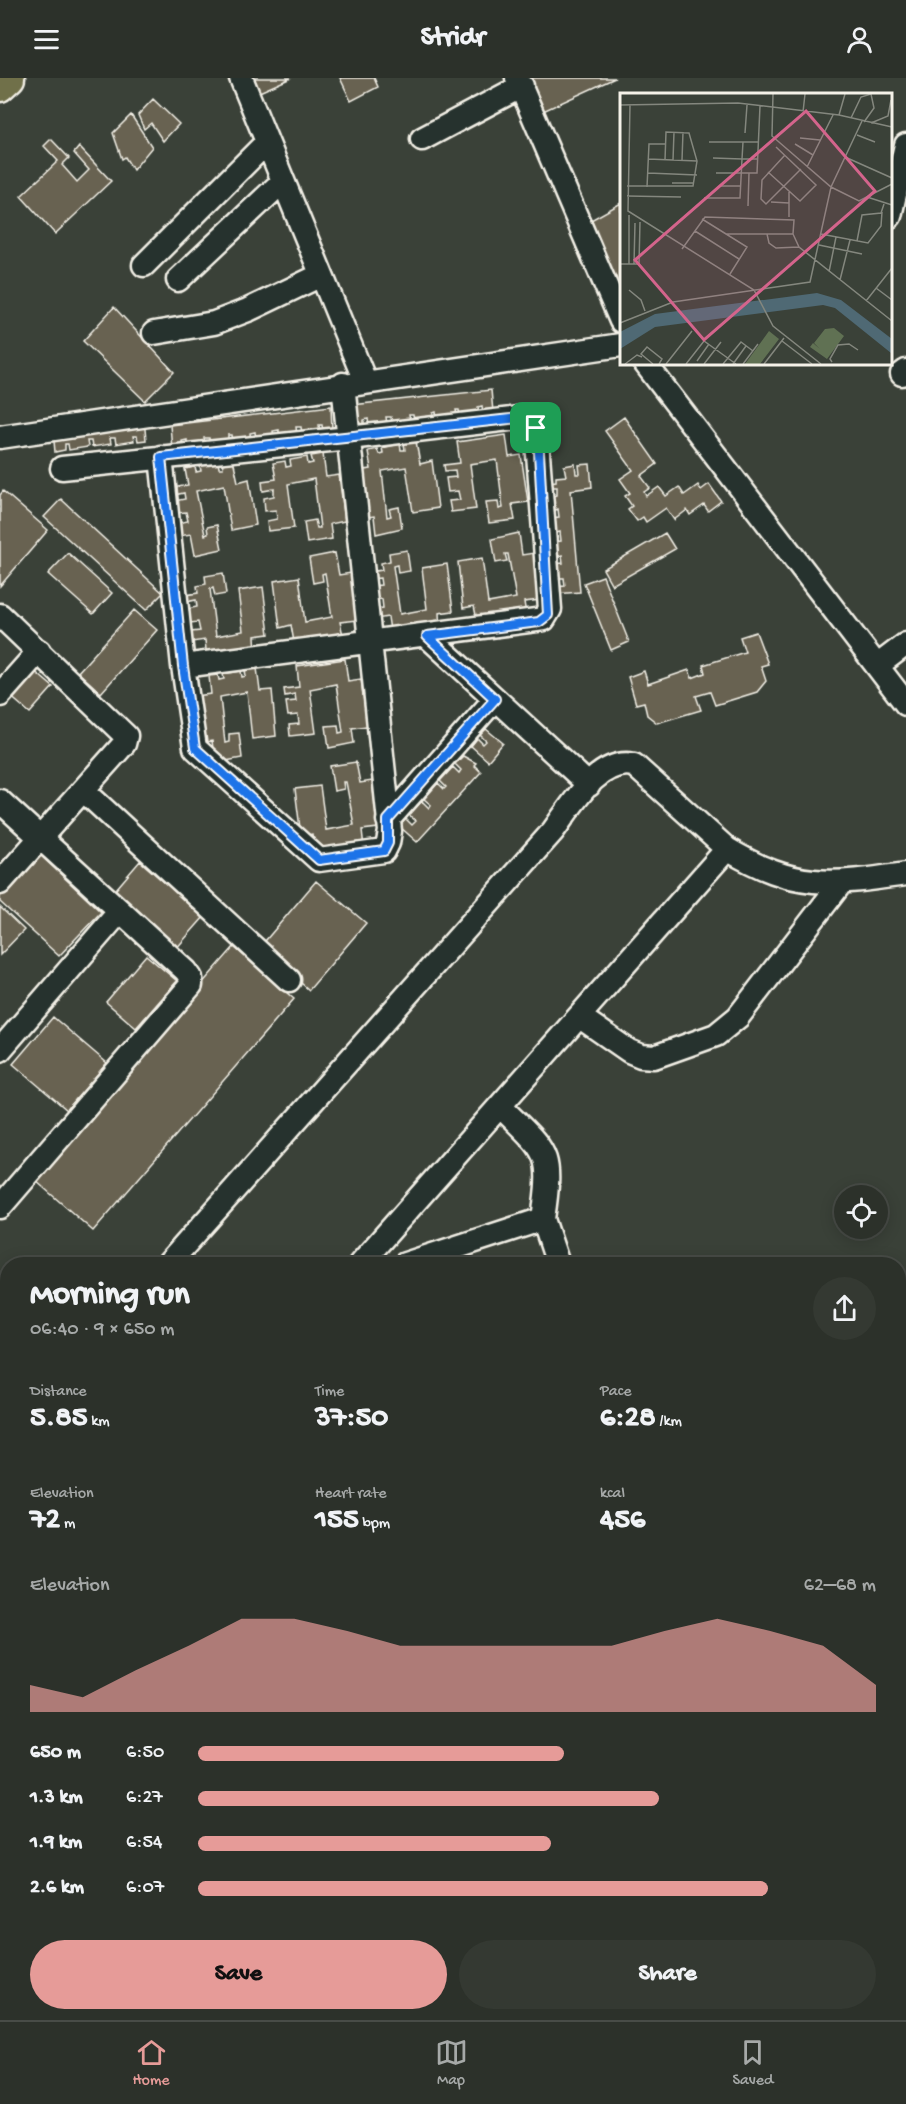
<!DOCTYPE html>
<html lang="en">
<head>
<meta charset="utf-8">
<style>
  :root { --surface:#2c312a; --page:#343932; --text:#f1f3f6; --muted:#a6a9a8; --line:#484c47; --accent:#e69b98 }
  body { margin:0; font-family:"Gochi Hand",sans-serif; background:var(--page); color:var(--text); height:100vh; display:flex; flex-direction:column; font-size:22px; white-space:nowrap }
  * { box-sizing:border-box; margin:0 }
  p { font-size:20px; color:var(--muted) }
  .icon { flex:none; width:33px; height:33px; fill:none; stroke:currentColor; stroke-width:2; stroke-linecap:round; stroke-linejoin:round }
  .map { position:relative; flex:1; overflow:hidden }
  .details { position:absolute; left:0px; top:1179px; width:906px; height:764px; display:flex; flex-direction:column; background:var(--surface); border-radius:24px 24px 0 0; box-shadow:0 3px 15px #0003,0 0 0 2px var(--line) }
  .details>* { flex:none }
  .fabs { position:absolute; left:834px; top:1107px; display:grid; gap:12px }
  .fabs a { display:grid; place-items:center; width:54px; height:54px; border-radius:50%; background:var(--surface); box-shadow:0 3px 15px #0003,0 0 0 2px var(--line); font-size:30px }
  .pin { position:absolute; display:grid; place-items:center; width:51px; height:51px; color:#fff; margin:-26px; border-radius:12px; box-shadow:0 3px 9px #0006 }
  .round { display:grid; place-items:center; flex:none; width:63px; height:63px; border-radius:32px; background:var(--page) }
  .headline { display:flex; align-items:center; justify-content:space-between; height:102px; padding:0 30px }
  h1 { font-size:33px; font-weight:700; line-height:45px }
  .figures { display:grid; grid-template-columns:repeat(3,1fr); gap:9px; height:102px; padding:6px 30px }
  .figures div { display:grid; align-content:center }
  .figures b { font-size:30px; font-weight:700 }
  .figures small { font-size:16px; font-weight:400 }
  .figures p { font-size:16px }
  .chart { height:168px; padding:12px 30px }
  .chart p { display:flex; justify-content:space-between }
  .chart svg { width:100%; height:108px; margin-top:6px; fill:var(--accent); opacity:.7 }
  .button { display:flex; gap:12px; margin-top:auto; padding:12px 30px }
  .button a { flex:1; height:69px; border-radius:36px; background:var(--accent); color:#111; font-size:24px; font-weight:700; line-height:69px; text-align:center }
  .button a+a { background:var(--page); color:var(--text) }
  ul { padding:0 30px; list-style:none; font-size:20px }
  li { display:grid; grid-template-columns:96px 72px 1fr; align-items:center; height:45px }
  li i { height:15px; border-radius:8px; background:var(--accent) }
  header { display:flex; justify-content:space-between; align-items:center; height:78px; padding:0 30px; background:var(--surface); font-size:27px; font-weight:700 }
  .tab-bar { display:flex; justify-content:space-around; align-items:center; height:84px; border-top:2px solid var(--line); background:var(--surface); font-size:16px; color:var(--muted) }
  .tab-bar a { display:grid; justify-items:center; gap:3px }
  .tab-bar .selected { color:var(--accent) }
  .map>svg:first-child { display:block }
</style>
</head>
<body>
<header><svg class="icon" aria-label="menu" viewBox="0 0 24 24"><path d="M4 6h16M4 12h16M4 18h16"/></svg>Stridr<svg class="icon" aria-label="person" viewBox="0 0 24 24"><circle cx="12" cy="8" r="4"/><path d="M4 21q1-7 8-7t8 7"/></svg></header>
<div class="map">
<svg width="906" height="1942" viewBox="0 0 906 1942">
  <rect width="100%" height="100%" fill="#3a4138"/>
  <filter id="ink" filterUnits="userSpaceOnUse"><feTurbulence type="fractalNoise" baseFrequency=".0167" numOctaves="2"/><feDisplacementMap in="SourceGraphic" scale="12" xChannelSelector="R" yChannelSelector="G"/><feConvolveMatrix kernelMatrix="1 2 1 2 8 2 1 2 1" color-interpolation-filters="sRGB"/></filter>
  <g filter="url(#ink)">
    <!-- water -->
    <path fill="#4f6974" stroke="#919fa2" stroke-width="1.5" d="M906,1441V1661L899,1672L898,1452Z
      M580,1935H717L712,1942H576Z"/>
    <!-- building -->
    <path fill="#686251" stroke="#f4f1e8" stroke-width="1.5" d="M248,0H291L255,16Z
      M340,0H374L378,9L351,23Z
      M529,0H615L541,34Z
      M153,21L179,46L163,63L151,45L144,51L138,37Z
      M131,37L152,69L133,92L125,79L122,81L113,55Z
      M51,61L69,80L62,87L77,104L89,92L74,75L79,69L111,103L55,156L21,118L58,83L44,68Z
      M621,125V217L582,147Z
      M114,229L174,294L145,323L83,263Z
      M491,312L493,334L483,335L482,328L478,329L479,336L460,338L459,332H456L457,338L437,341L436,334L433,335V341L414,343L413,337H409L410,344L392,346L391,339H386L387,346L369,348L368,341L364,342V349L355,350L352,327Z
      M331,328L332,352L323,354L322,347H319L320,354L302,356L301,349H296L297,357L279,359V352L273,353L274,360L256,362L255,354L250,355L251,363L233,365L232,357H228V365L210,367L209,360H204L205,367L187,369V362L182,363V370L172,371L170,347Z
      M624,339L657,386L641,398L650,410L644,414L646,418L659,409L666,418L679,409L684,417L698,407L701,412L709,406L721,423L708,433L704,427L690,437L687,432L674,442L666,430L646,444L643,439L637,443L628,431L632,428L625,418L630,415L620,401L633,392L605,353Z
      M144,340L146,362L138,363L137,358H133L134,363L116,366L115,360H110L111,366L92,369L91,363H87L88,369L69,372L68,366H65V372L55,374L53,352Z
      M506,357L509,379L521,377L528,424L512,426L515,442L489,445L486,424L498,423L499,431L503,430L497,382L470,386L476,431L451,434L449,423L460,422L458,413L448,414L446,400L456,399L455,392L445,393L444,387L460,385L457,364Z
      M416,363L420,386L432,383L438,430L413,434L406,389L382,393L387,439L391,438L389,431L399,429L402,450L376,456L374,438L362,440L355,393L371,391L368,373L377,371L379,376L383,375L382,370L400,366L401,372H405L404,365Z
      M323,376L326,399L339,397L345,443L330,446L332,461L307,465L304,444L315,442L317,450H320L314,401L288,406L294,450L268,453L267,443L277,441L276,432L265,433L264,420L274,418V411L263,413L262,403L276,401L273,385L285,383L286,389L291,388L290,382L307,379L308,386L313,385L311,378Z
      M233,381L238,404L249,401L256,447L231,452L224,407L196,413L205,457L208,456L207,449L217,447L222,471L195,477L191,456L179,458L177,445L188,443L186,434L176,435L174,423L185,421L184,415L174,417L173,410L188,407L185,391L195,389L196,394L201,393L200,388L218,384L219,390H223L222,383Z
      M575,386L576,396H580L579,387L590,386L592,409L571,412L580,514L555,516V509L565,508L564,500H559L560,505H554L553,486L563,485L562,477L559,478V482L553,483L551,464L561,463L560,454L556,455L557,461H551L549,440L559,439L558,431L555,432V436L548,437L547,418L557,417V409H553V414H547L546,404L556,403V399L566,398L564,388Z
      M3,413L48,452L0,508V417Z
      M61,421L163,515L146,532L44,439Z
      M519,455L522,477L534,475L540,522L524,524L527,542L479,551L474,528L463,530L458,484L482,480L488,525L516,520L508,476H505L507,483L496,485L492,461Z
      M665,455L675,471L612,507L603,491Z
      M407,472L410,493L398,495L397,487L393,488L400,536L427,531L422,490L447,486L453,533L439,535L440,552L391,559L388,539L376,541L375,531L383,530L382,521L373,522L371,508L381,507L380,500L370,501L369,494L382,492L381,485L390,483L389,475Z
      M68,475L112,515L93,536L48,496Z
      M335,475L339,497L351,495L357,542L340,544L344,562L295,570L291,547L280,550L274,503L299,499L305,544L332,539L325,495L322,496L323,503L313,505L309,480Z
      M223,495L226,516L215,518L213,510L210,511L216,558L243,553L238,513L263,509L269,556L255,558L256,575L207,582L205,562L192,564L191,554L200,553L198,544L190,545L187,531L197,529L196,522L186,524L185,517L198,515L197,508L206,506L205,498Z
      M603,498L629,564L611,572L584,505Z
      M134,532L157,552L101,615L78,594Z
      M756,554L768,586L761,588L766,603L757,614L715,627L710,614L696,618L701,632L657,645L647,637L644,624L636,626L628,599L644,593L648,606L689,592L692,600L705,595L703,587L745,574L740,559Z
      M345,581L348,603L361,601L367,648L352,650L354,665L329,670L326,648L338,647L339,655L343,654L336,606L310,611L316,655L290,658L289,647L299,646L298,637L288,638L286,624L296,623L295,616L285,618L284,611L299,609L297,588Z
      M257,590L260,613L272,612L276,658L252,661L247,614L220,619L225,665L229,664V656L239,655L242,680L215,685L212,663L200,665L195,618L211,616L209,598L218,597L219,602L224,601L223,596L241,593L242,599L246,598L245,592Z
      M32,591L53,609L30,635L9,617Z
      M486,651L503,665L488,683L471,668L477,660L483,666L486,663L480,657Z
      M463,678L476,685L474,687L481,694L417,764L399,748L406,741L412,747L416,743L409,737L422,723L429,730L431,727L424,721L438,705L444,711L446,709L440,703L453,689L459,695L461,692L455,686Z
      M356,684L360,705L372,703L378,750L362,752L364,770L316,779L312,756L301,758L295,711L320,708L326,752L354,747L346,704H343L344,711L334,713L330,688Z
      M37,774L101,834L59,878L0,824V812Z
      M140,783L204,839L175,872L111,817Z
      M316,803L366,845L309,912L260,869Z
      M0,829L24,852L0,877Z
      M234,869L294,921L93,1153L36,1103L61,1067Z
      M146,877L177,903L136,950L106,924Z
      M53,939L107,985L67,1032L13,986Z"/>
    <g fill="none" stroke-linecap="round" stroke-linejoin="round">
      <!-- minor casing -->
      <g stroke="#f4f1e8" stroke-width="27">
        <path id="minor" d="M241,0L365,303
          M517,0L621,243
          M422,61L522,8
          M890,138L906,67
          M144,187L267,64
          M178,202L283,103
          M154,255L214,245L248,232L321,197
          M645,285L906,626
          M902,296L906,293
          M0,359L621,267
          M161,379L183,588L195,670L319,782L384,773L388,765L390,753L343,306
          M62,390L349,360L519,340L526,341L536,350L550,531L544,541L183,588
          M0,537L126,658L124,666L0,805
          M427,558L589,707
          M877,588L906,566
          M0,617L39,573
          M83,712L289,902
          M0,723L186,893L191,900V907L0,1129
          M388,742L495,621
          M727,771C795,812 830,807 906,796
          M580,939L629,973L641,978L654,979L716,957L738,939L841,805
          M0,972L120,833
          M500,1028C548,1076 553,1072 543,1141
          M168,1186L553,753C571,729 598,679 634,687L727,771L360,1186
          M405,1186L543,1141L558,1186
          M898,1269L906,1256
          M0,1890L8,1897
          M48,1935L49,1942
          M484,1942L487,1935"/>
      </g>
      <!-- major casing -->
      <g stroke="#f4f1e8" stroke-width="33">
        <path id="major" d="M0,9L10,0
          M898,1347L906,1349
          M898,1373L906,1375
          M0,1600L8,1597
          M0,1632L8,1629"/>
      </g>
      <!-- minor -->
      <use href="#minor" stroke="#26332d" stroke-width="22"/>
      <!-- major -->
      <use href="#major" stroke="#70704a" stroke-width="28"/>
    </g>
  </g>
  <g fill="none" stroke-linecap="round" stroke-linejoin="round" filter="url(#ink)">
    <!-- route casing -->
    <g stroke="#fff" stroke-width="12">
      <path id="route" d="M519,340L531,344L538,356L548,537L539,544L427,558L495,621L388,742V765L384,773L319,782L195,670L183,588L161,379Z"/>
    </g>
    <!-- route -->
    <use href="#route" stroke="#1a73e8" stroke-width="8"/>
  </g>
  <!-- overview -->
  <g transform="translate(620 15)">
    <rect width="272" height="272" fill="#3a4138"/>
    <path d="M214,235L224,243L207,266L190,254L193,250L200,256L194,250L205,236ZM149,238L159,246L140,271H125Z" fill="#607153"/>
    <path d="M197,200L221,207L272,246L271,260L215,215L203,212L35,234L0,256V239L35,221Z" fill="#4f6974"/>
    <path fill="none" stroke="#84877e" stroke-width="1.5" d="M153,1L152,43L211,94L239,108L272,91M0,12L118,10L219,22L272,34M10,12L8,118L134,197L153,233L201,271M183,19L185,1M219,22L225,1M231,25L241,4L251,1L254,15L244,29M251,30L268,23L271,7M125,40L127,12M237,42L255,49M180,45L200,47M89,49H139M175,51L193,62M165,62L142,87L141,106L146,111L181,76M225,64L272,85M93,65L122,66L123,49M28,66L77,68M53,67L54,39M62,67L63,39M187,74L213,22M148,79L180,108L196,92L156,54M28,80L77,82M96,80H137L140,13M52,90H74M7,93H73L77,68L69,40L46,39L45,67M100,93H121M27,94L29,51H45M7,103L61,104M247,104L272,112M84,105H120L122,66H138M151,109L169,110M128,113L129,80M169,124V99M82,126L127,154L110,181M75,138L119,166M147,141L149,150L156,155L179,154M173,141L179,154L272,228M201,141L248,150L261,133L262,119M237,148L242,122L261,120L264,111M199,152L242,161M62,156L85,124L174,127L173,141H105M0,171H19L20,129M9,171V122M14,171L15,130M209,179L216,144M220,187L230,147M256,195L272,207M9,197L21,207L25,218M246,208L272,175M0,230L53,209L190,189L211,94L242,28M162,248L192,271M77,268L89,251M212,269L210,266L218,252L229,251L238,257M5,271L17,262L22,264M33,271L21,261L27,254L42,266L39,271M46,271L72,238M66,271L84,248L116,271M84,271L101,249M103,271L121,249L133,258M113,271L126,253M123,271L138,251M144,271L164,245"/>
    <path fill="#d4648c" fill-opacity="0.15" stroke="#d4648c" stroke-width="3" d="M186,18L255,98L84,247L15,167Z"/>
    <rect width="272" height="272" fill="none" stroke="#f4f1e8" stroke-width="3"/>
  </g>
</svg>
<div class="fabs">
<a><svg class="icon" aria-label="locate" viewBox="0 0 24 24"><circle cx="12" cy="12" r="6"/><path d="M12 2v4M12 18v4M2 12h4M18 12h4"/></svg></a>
</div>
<div class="pin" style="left:536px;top:350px;background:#1e9e55"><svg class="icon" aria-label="arrive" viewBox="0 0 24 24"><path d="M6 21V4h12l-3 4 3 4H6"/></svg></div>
<section class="details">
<div class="headline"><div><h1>Morning run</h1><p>06:40 · 9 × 650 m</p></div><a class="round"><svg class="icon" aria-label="share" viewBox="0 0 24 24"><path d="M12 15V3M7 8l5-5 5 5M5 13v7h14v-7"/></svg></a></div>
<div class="figures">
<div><p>Distance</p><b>5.85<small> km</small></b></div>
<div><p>Time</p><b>37:50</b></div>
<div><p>Pace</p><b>6:28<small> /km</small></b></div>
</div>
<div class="figures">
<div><p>Elevation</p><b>72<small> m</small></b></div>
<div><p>Heart rate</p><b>155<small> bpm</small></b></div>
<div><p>kcal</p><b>456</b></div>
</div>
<div class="chart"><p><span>Elevation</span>62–68 m</p>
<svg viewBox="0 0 160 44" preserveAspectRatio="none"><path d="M0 44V33L10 38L20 27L30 17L40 6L50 6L60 11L70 17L80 17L90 17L100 17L110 17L120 11L130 6L140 11L150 17L160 33V44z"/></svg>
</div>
<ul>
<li><b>650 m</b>6:50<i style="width:54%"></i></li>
<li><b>1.3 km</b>6:27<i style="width:68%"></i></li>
<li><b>1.9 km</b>6:54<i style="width:52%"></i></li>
<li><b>2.6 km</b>6:07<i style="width:84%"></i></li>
</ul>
<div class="button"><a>Save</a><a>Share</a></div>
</section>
</div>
<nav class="tab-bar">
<a class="selected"><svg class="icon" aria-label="home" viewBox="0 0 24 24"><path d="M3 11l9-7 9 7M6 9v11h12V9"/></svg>Home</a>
<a><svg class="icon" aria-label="map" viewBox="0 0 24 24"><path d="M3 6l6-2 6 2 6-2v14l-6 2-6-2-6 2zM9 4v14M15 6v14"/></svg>Map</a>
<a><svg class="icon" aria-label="saved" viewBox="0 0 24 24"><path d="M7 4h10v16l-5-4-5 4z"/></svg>Saved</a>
</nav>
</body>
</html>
